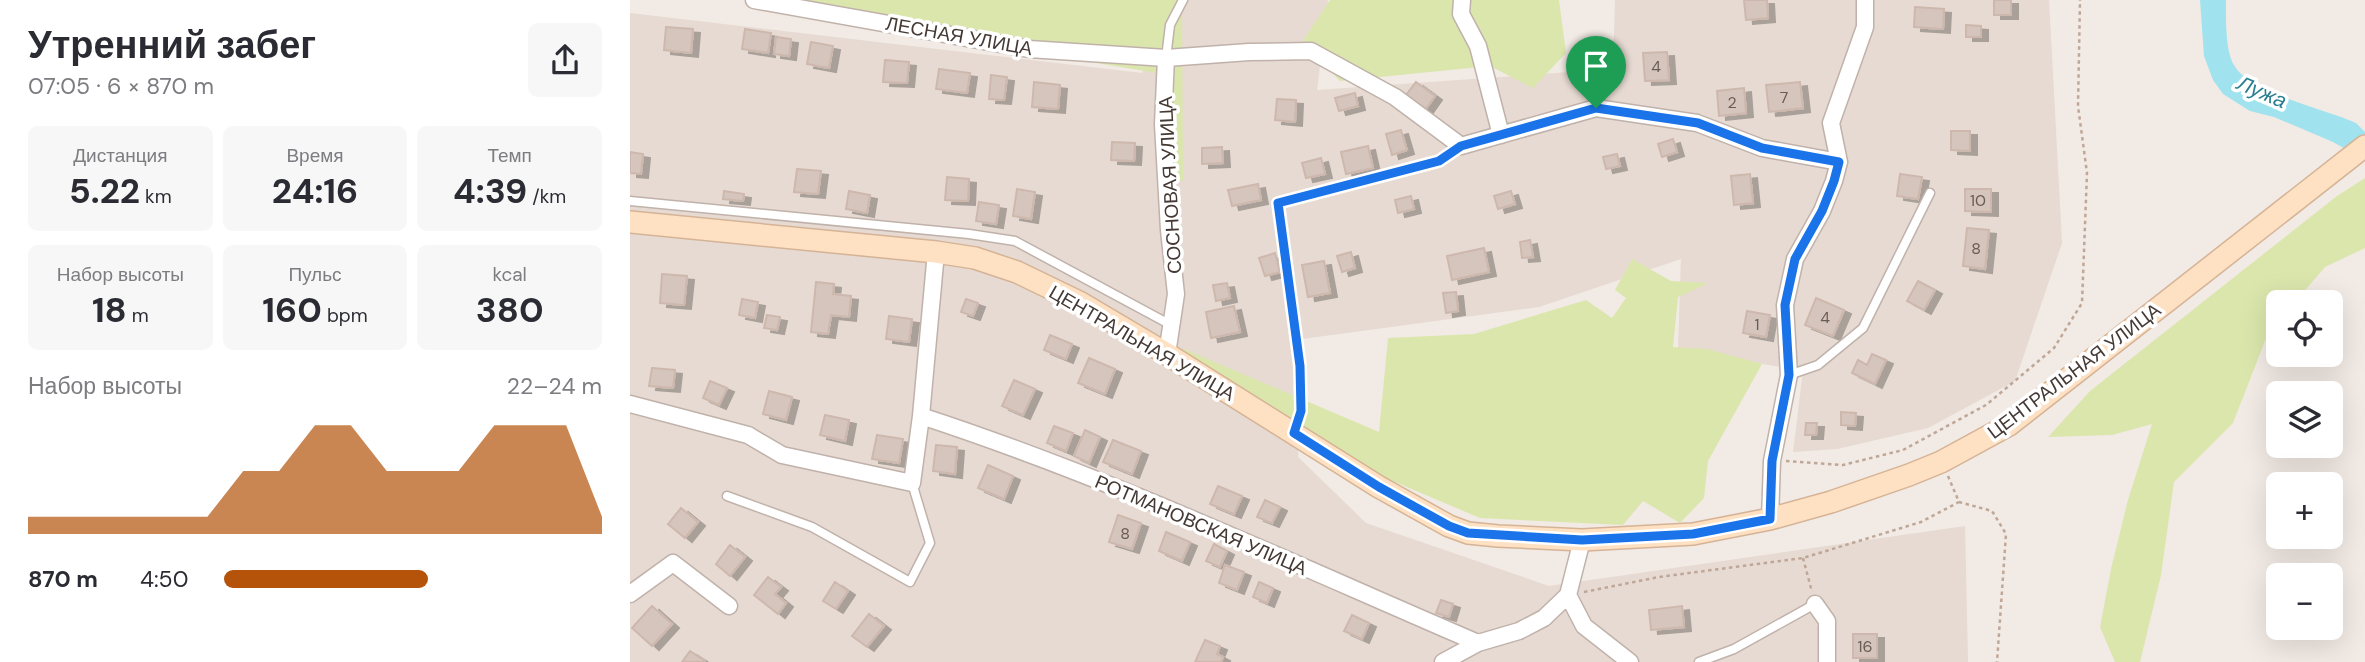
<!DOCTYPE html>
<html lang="ru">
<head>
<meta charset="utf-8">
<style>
  :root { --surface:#fff; --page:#f7f7f7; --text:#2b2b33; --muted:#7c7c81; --accent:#b45309 }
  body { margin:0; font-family:"DM Sans",sans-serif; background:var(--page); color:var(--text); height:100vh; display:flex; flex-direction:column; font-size:26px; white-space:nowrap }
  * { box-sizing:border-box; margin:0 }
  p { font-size:23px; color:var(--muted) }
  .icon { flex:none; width:38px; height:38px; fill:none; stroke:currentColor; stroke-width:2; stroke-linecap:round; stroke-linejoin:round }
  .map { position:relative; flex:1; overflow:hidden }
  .sheet { display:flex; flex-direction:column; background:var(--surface); width:630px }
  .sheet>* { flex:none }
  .fabs { position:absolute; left:1636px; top:290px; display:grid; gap:14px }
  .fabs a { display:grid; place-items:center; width:77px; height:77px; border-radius:10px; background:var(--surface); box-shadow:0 7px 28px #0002; font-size:35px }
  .pin { position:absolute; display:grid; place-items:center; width:60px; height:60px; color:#fff; margin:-72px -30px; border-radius:50% 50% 50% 0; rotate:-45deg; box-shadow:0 0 7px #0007 }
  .pin .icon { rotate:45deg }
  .round { display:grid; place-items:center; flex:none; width:74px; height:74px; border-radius:10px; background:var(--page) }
  .headline { display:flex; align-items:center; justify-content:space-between; height:119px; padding:0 28px }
  h1 { font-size:38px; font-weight:700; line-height:52px }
  .stats { display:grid; grid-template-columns:repeat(3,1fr); gap:10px; height:119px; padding:7px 28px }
  .stats div { display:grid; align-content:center; border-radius:10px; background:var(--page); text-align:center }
  .stats b { font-size:35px; font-weight:700 }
  .stats small { font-size:19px; font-weight:400 }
  .stats p { font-size:19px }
  .chart { height:196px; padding:14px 28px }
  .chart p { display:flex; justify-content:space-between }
  .chart svg { width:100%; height:126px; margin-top:7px; fill:var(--accent); opacity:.7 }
  ul { padding:0 28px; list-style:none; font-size:23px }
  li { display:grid; grid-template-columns:112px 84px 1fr; align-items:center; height:52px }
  li i { height:18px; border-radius:9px; background:var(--accent) }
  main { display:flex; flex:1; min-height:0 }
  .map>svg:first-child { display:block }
</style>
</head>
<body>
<main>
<section class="sheet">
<div class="headline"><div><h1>Утренний забег</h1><p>07:05 · 6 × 870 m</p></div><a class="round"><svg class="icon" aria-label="share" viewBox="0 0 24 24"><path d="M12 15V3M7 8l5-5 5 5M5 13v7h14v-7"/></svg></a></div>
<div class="stats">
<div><p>Дистанция</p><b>5.22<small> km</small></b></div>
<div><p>Время</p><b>24:16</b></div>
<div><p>Темп</p><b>4:39<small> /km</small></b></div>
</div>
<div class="stats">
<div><p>Набор высоты</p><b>18<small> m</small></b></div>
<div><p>Пульс</p><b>160<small> bpm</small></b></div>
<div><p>kcal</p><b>380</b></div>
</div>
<div class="chart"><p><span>Набор высоты</span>22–24 m</p>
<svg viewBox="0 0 160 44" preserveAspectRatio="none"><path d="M0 44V38L10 38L20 38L30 38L40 38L50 38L60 22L70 22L80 6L90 6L100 22L110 22L120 22L130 6L140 6L150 6L160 38V44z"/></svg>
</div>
<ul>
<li><b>870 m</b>4:50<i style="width:54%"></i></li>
</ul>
</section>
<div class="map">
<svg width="1735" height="662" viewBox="0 0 1735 662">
  <defs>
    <filter id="shadow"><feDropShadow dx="7" dy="4" stdDeviation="0" flood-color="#0004"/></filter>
  </defs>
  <rect width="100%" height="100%" fill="#f2eae4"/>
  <!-- residential -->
  <path fill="#e6dad2" d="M541,0H698L687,90L983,69L985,0H1419L1432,243L1385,381L1298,428L1207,449L1163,452L1173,371L1048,349L1051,259L909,307L672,339L668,457L736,523L919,586L1335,526L1338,662H0V13L512,73Z"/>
  <!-- green -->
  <path fill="#dbe6ad" d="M154,0H552L553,181L542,178L527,73L236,25Z
    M700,0H929L936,53L903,88L860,66L710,81L672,42Z
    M1735,178V248L1695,267L1664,303H1648V321L1638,333L1603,423L1544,482L1531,575L1510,662H1485L1470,627L1481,569L1498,500L1522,424L1482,435L1418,437L1460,391L1707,196Z
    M1002,259L1041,281L1078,283L1048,297L1043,347L1077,349L1132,364L1078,461L1074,498L1050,523L1013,501L993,525L850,518L751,476L551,353L554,349L749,432L758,338L844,334L956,300L982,318L996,298L985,290Z"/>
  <!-- water -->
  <path fill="#a0e3ef" d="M1570,0H1596C1596,17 1595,50 1604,65C1619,93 1695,109 1726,123L1735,132V160L1703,142L1644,117L1620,111L1593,94L1583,80L1574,56Z"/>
  <!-- building -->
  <path fill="#d6c5bd" stroke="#ceb8ad" stroke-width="2" filter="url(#shadow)" d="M1114,0H1137L1138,18L1116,20Z
    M1364,0H1381V15H1364Z
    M1285,7L1314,9L1313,29L1284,27Z
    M1336,25L1351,26V37H1336Z
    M36,27L63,29L61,53L34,50Z
    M115,29L141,33L138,53L112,49Z
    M146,37L161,39L159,56L144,54Z
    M181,42L203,46L199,68L177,64Z
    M1037,52L1039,80L1015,81L1013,53Z
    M255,60L279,62L277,83L253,82Z
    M309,69L340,73L337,93L306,89Z
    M361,75L377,77L374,100L359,99Z
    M404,82L430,85L428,109L402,107Z
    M786,82L805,96L793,113L773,99Z
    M1170,82L1173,108L1139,112L1136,85Z
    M1114,88L1116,113L1089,116L1087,91Z
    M725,93L728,106L709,111L705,98Z
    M647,99L666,100L665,122L645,120Z
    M771,130L777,150L762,155L756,134Z
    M1321,131H1340V151L1321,150Z
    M1043,139L1047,152L1032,157L1028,144Z
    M482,142L505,143L504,161L481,160Z
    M738,146L743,168L716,174L711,152Z
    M592,147L593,163L572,164V148Z
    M0,152L13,154L11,174L0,173Z
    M987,154L990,166L976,169L973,157Z
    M691,158L695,174L676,178L672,163Z
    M167,169L191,171L188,194L164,192Z
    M1120,174L1123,203L1104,205L1101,176Z
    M1270,174L1292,177L1288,199L1267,196Z
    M317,177L339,179L338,201L315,200Z
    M628,184L631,200L602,206L598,190Z
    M387,189L405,192L401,219L383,216Z
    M1335,189H1361V212L1335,211Z
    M94,191L114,194L113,201L93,199Z
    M219,191L240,195L237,213L216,209Z
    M881,191L885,204L868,209L864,196Z
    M781,196L784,209L768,213L765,200Z
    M349,202L369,205L366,224L346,221Z
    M1337,228L1359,230L1355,269L1333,266Z
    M900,240L903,257L892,258L890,242Z
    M854,248L859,272L822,280L817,256Z
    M721,252L725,268L712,272L707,256Z
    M645,253L650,272L635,276L629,258Z
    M694,261L700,293L678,297L672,265Z
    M32,274L57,276L54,305L30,303Z
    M1288,281L1305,290L1294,310L1277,301Z
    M186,282L204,284L203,294L221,296L219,317L201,315L198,334L181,332Z
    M597,283L600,298L586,301L583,285Z
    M826,292L828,311L816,313L813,293Z
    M1186,298L1214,310L1203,336L1175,325Z
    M112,299L128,302L125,318L109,315Z
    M336,299L348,303L343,316L331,312Z
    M604,306L610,332L581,338L576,312Z
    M1117,311L1140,315L1136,337L1113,333Z
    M137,315L150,317L147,330L134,328Z
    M259,316L282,319L279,342L256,339Z
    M420,335L442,344L436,359L414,350Z
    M1242,354L1256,360L1245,384L1222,373L1228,360L1237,365Z
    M459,358L485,369L475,394L448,383Z
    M22,368L45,370L43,388L19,386Z
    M384,380L405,389L393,415L372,406Z
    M80,381L97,388L89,405L73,398Z
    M139,391L162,397L156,420L133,414Z
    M1211,412L1226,413L1225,426L1211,425Z
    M195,415L219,420L215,441L190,435Z
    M1176,423H1187L1186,435H1175Z
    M424,426L443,433L436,451L417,443Z
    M455,430L470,437L459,463L444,456Z
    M247,435L273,439L269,463L242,459Z
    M483,440L511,451L502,474L473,462Z
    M306,445L327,447L325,474L303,471Z
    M358,465L383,476L374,499L348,488Z
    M588,486L612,496L604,514L580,504Z
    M635,500L650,507L642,523L627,517Z
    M51,508L68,522L55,538L38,524Z
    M488,515L511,523L502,549L479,542Z
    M536,532L560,542L552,561L529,551Z
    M584,544L597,551L590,567L576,561Z
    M100,545L115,557L100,576L86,564Z
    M595,565L614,572L607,590L589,583Z
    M138,577L151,587L145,594L156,603L148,614L124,595Z
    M205,582L218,591L206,609L193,601Z
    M629,582L643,588L637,603L623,597Z
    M811,600L823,604L819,617L806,613Z
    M22,606L42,624L22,646L2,628Z
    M1052,606L1054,627L1021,630L1019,610Z
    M239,614L254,626L237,647L222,636Z
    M722,615L739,623L732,639L714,631Z
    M1223,634H1247V658H1223Z
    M575,640L590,646L587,654L593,657L591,662H565Z
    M60,651L75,661V662H52Z"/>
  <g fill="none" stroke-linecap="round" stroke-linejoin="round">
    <!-- lane casing -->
    <g stroke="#c0b2aa" stroke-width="11">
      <path id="lane" d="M536,58L540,25L553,0
        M0,201L339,234L385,241L541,325
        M1159,375L1188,365L1233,328L1300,193
        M664,431L671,411L670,366L648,203L809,161L831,146
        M97,496L182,527L280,582L300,543L282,483
        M1069,662L1104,649L1185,604"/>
    </g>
    <!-- street casing -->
    <g stroke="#c0b2aa" stroke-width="19">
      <path id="street" d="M124,0L399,49L536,58L619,52L681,51L765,97L831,146L966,108L1067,123L1132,148L1209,162
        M832,0L831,14L848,46L871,135
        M536,58L533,124L539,230L546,294L537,354
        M0,404L118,435L152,455L282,483L291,416L306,252
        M291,416C481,478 664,564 848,643
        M1140,519L1142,461L1159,375L1155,305L1165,259L1192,211L1204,181L1209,162L1201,123L1235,27V0
        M0,594L43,563L99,606
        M938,595L954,626L1000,662
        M1185,604L1197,621V662
        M813,662L848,643L889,631L914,618L938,595L952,540"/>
    </g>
    <!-- secondary casing -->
    <g stroke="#d5b396" stroke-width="24">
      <path id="secondary" d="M0,222L306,252L345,258L387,272L451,303L537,354L749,487L819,526L838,533L868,536L952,540L1063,534L1140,519L1201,502L1279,475L1311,462L1379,425L1735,146"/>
    </g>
    <!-- path -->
    <path stroke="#bfa798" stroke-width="2.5" stroke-dasharray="3.5 3.5" stroke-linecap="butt" d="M1156,461L1213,465L1273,450L1356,405L1424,348L1452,303L1457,173L1448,106L1450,0
      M1318,476L1329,502L1362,511L1376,534L1367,662
      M1173,558L1182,592
      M954,592L1029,577L1173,558L1291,522L1329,502"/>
    <!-- lane -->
    <use href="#lane" stroke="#fff" stroke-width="8"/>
    <!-- street -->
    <use href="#street" stroke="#fff" stroke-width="16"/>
    <!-- secondary -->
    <use href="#secondary" stroke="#fee0c2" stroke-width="21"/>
  </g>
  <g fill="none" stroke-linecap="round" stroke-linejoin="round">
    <!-- route casing -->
    <g stroke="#fff" stroke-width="14">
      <path id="route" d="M966,108L1068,123L1132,148L1209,162L1204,181L1192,211L1165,259L1155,305L1159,375L1142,461L1140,519L1063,534L952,540L838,533L819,526L749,487L664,433L671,411L670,366L648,203L809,161L831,146Z"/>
    </g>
    <!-- route -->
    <use href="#route" stroke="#1a73e8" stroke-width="9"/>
  </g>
  <g text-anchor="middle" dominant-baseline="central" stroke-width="7" stroke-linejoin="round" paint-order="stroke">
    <!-- number labels -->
    <g font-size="16" fill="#685c56">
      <text x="1026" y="66">4</text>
      <text x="1154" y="97">7</text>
      <text x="1102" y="102">2</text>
      <text x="1348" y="200">10</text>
      <text x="1346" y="248">8</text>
      <text x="1195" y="317">4</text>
      <text x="1127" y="324">1</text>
      <text x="495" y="533">8</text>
      <text x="1235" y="646">16</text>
    </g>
    <!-- street labels -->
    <g font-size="19" fill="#443934" stroke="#fff">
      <text transform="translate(329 36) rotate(10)">ЛЕСНАЯ УЛИЦА</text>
      <text transform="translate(540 185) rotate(-93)">СОСНОВАЯ УЛИЦА</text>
      <text transform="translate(512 343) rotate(30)">ЦЕНТРАЛЬНАЯ УЛИЦА</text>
      <text transform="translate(1444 371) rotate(-37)">ЦЕНТРАЛЬНАЯ УЛИЦА</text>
      <text transform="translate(571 525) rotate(23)">РОТМАНОВСКАЯ УЛИЦА</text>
    </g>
    <!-- water labels -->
    <g font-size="21" font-style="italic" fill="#297e8f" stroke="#fff">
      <text transform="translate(1632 92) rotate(23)">Лужа</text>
    </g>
  </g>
</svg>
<div class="fabs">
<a><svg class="icon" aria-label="locate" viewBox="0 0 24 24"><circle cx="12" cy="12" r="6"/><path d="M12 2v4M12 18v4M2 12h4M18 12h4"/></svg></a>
<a><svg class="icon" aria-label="layers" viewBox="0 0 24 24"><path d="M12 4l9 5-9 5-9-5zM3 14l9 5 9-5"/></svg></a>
<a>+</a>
<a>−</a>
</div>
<div class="pin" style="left:966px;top:108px;background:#1e9e55"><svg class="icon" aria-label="arrive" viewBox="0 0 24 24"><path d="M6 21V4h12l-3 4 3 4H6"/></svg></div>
</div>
</main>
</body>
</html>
